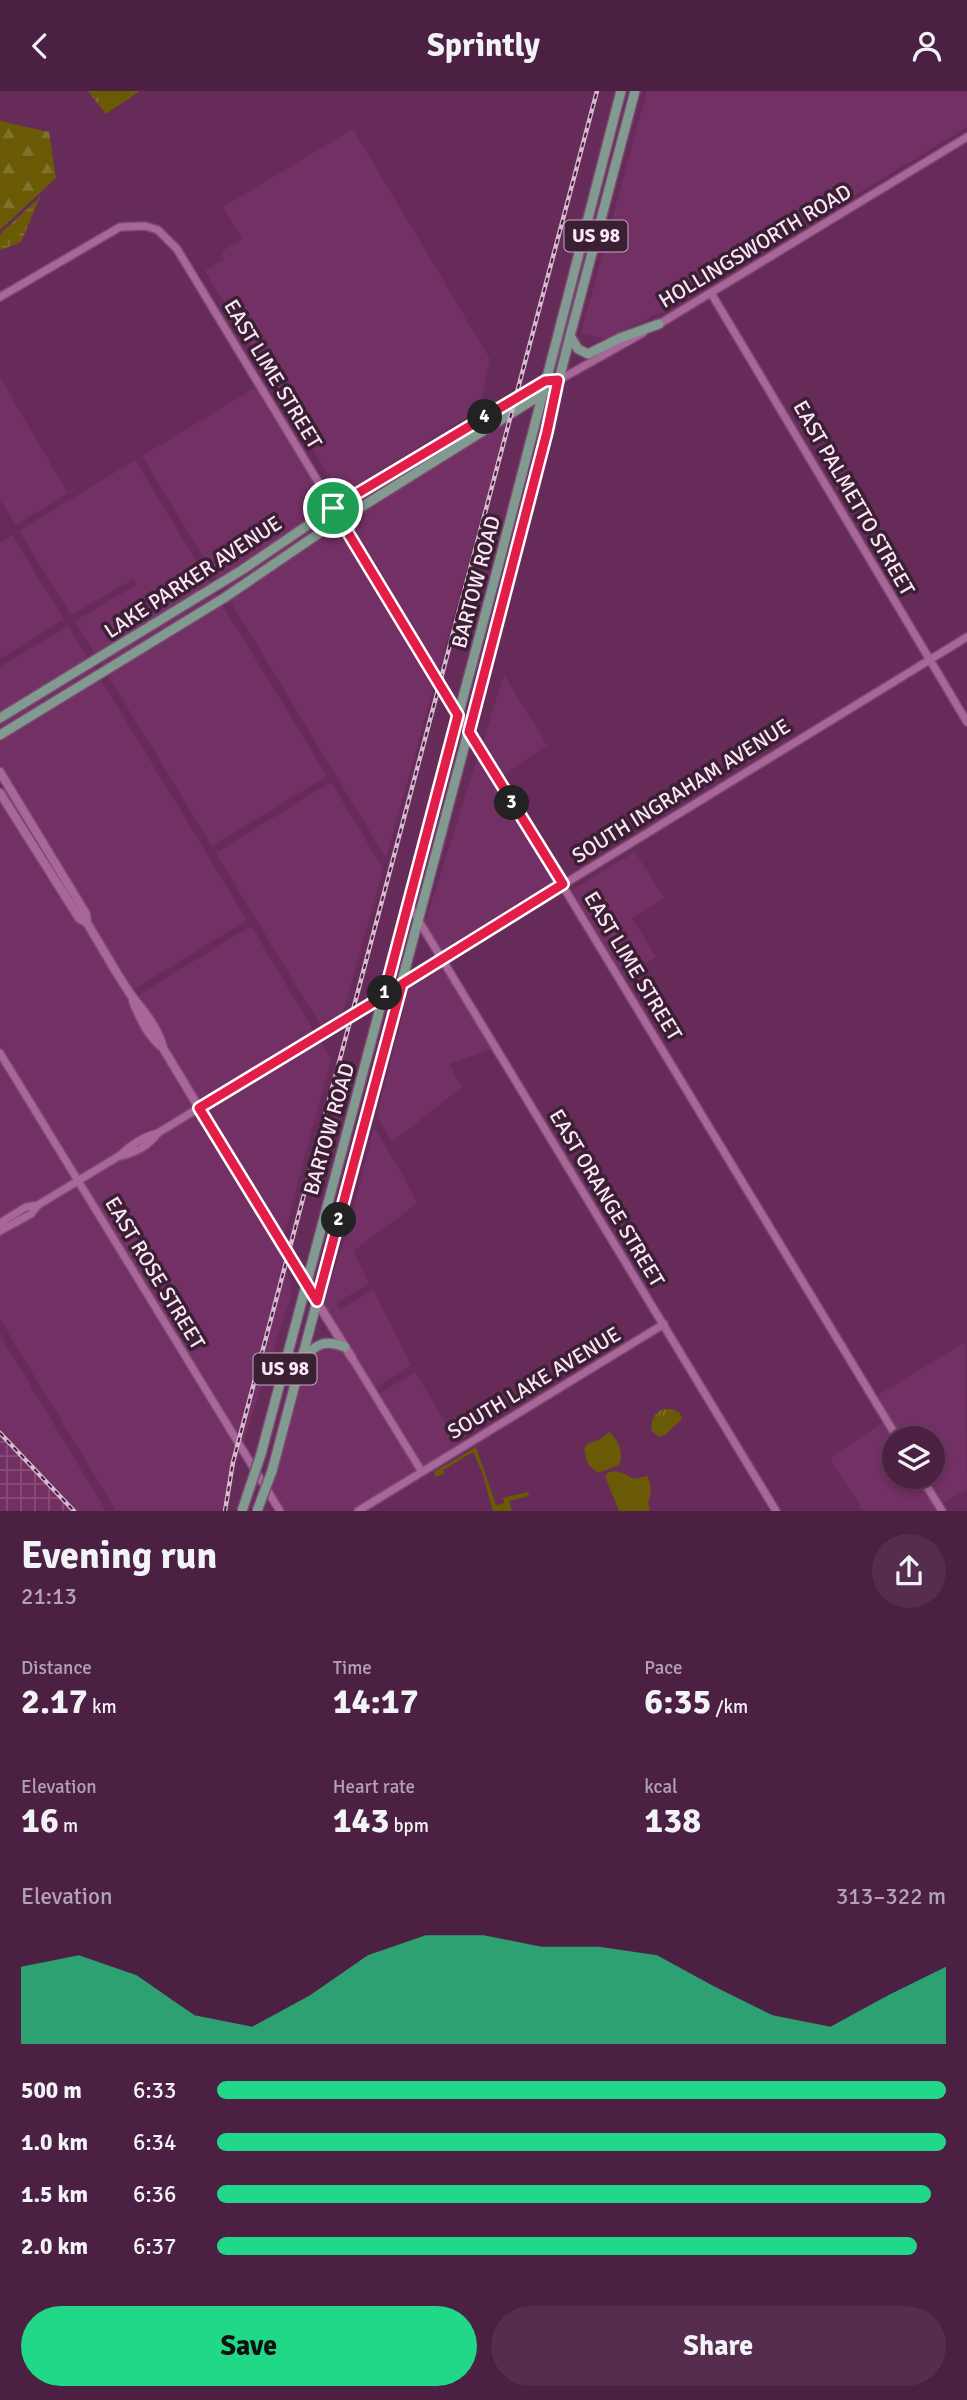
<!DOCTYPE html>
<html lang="en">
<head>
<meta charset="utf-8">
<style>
  :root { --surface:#4c2043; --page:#562d4e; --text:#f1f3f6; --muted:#b2a3b2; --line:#633e5c; --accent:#20d887 }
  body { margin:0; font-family:Signika,sans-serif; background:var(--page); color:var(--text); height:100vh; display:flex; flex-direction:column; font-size:26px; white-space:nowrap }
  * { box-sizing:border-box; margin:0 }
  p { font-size:23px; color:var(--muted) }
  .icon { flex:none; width:38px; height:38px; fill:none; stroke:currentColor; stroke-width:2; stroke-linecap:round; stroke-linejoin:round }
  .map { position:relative; height:1420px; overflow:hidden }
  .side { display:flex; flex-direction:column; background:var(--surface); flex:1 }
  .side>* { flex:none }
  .tools { position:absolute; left:882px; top:1335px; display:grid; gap:14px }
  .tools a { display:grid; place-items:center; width:63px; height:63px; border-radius:50%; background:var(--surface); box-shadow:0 4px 10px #0003,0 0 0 2px var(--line); font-size:35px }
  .pin { position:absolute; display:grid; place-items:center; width:60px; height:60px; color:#fff; margin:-30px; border:4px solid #fff; border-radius:50%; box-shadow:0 2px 7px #0007 }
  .km { position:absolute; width:35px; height:35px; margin:-18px; border-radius:50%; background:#222; color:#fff; font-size:19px; line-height:35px; text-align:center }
  .round { display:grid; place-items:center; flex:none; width:74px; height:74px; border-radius:37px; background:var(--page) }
  .summary { display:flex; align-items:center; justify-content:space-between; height:119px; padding:0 21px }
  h1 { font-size:38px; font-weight:700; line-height:52px }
  .figures { display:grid; grid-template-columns:repeat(3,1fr); gap:10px; height:119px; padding:7px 21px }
  .figures div { display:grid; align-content:center }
  .figures b { font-size:35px; font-weight:700 }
  .figures small { font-size:19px; font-weight:400 }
  .figures p { font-size:19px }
  .chart { height:196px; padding:14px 21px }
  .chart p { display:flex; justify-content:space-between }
  .chart svg { width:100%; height:126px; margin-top:7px; fill:var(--accent); opacity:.7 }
  .cta { display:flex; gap:14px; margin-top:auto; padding:14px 21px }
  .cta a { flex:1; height:80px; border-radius:42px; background:var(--accent); color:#111; font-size:28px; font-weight:700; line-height:80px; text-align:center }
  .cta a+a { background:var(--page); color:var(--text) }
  ul { padding:0 21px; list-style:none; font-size:23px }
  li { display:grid; grid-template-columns:112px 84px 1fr; align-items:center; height:52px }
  li i { height:18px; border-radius:9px; background:var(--accent) }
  header { display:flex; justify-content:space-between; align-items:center; height:91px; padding:0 21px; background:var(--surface); font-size:32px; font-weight:700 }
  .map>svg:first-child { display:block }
</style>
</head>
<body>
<header><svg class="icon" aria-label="back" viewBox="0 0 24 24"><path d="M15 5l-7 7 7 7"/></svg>Sprintly<svg class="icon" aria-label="person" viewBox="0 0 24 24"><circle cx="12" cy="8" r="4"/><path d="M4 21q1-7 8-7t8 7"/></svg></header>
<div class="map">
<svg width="967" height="1420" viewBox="0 0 967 1420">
  <defs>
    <pattern id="industrial-grid" width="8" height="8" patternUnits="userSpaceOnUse" patternTransform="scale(1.75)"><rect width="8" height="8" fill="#733064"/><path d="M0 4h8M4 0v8" fill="none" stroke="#884e7b"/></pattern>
    <pattern id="forest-firs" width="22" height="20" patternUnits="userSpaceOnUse" patternTransform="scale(1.75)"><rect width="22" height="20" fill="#6a5a06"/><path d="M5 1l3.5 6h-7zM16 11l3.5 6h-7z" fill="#80722b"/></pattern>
    <pattern id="wetland-marsh" width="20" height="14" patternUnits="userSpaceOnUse" patternTransform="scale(1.75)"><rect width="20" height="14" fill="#6a5a06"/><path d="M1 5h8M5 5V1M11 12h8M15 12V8" fill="none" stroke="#80722b"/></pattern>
    <pattern id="park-tufts" width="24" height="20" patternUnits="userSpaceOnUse" patternTransform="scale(1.75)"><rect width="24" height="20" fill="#6a5a06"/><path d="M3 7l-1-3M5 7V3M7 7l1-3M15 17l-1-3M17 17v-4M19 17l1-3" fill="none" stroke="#80722b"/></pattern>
  </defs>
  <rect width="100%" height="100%" fill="#662b59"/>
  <!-- built -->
  <path fill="#733064" d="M647,0H967V36L670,217L605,248L581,242Z
    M353,38L490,268L479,319L345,401L340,395L336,397L205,180L224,168L221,161L242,148L223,116Z
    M0,286L67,401L83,393L16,434L0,409Z
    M255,297L328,416L218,490L142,365Z
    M508,329L438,581L346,430Z
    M135,369L211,494L96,564L75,530L136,494L133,488L71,524L19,440Z
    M332,423L335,428L225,502L221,496Z
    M339,434L435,591L386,767L229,508Z
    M12,444L64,528L0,568V452Z
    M214,500L218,506L103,576L100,571Z
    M222,513L327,685L212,755L107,583Z
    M68,535L89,569L0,623V576Z
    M93,575L96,581L0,639V631Z
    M504,584L547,654L501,686L482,655Z
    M100,587L247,829L133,899L94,836L90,821L0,673V648Z
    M478,665L557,793L443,862L425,832Z
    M331,691L383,778L342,926L322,937L216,762Z
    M0,710L76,829L87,840L126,903L135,927L150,952L161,961L194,1016L158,1037L144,1042L118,1062L80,1085L0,954Z
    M635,761L665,807L632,827L656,866L624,886L572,799Z
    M251,835L315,942L201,1011L168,957L164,943L137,905Z
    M440,873L491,958L449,973L462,996L392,1051L377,1025L410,892Z
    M319,948L331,968L283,1148L204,1018Z
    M0,970L73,1089L38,1110L25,1113L0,1128Z
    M197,1022L284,1166L292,1202L243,1352L83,1091L121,1068L137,1064L153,1055L162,1043Z
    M374,1036L405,1088L417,1113L353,1160L369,1192L336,1213L340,1219L373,1199L411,1274L375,1297L323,1212L347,1143Z
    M76,1095L239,1363L221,1420H116L0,1228V1143L7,1142L33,1126L42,1116Z
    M0,1244L106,1420H76L0,1339Z
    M965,1251L967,1398L942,1413L926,1386H933V1348L903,1347L877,1305Z
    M324,1255L342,1259L416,1380L351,1420H285L270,1396L310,1267Z
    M415,1281L459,1354L423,1376L379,1303Z
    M883,1331L894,1350V1386H916L937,1420H863L830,1367Z"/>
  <!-- industrial -->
  <path fill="url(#industrial-grid)" d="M0,1339L76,1420H0Z"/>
  <!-- grass -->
  <path fill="#6a5a06" d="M609,1341C619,1349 624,1362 619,1374L598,1382L588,1373L584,1359L587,1353L599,1349Z
    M476,1356L496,1414L504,1412L503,1407L528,1401L529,1405L509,1410L512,1420H493L482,1381L473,1361L443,1379L445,1382L436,1386L434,1381Z
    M614,1380L623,1382L634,1388L647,1385C653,1395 651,1402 648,1412L650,1420H619L605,1386L608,1381Z"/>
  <!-- forest -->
  <path fill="url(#forest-firs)" d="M0,30L49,41L56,87L0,139Z"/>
  <!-- wetland -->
  <path fill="url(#wetland-marsh)" d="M40,106L21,151L0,159V143Z"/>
  <!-- park -->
  <path fill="url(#park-tufts)" d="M88,0H140L106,23Z
    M663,1318H672L680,1322L682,1328L665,1344L659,1346L652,1340C650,1330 654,1323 663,1318Z"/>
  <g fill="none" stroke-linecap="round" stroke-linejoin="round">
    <!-- tertiary casing -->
    <g stroke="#7b4a71" stroke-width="10">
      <path id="tertiary" d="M711,202L967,631
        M0,206L120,136L145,135L158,139L177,158L898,1348
        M656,235L967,46
        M559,289L643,242
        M408,812L776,1420
        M0,962L280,1420
        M121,1065C137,1061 148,1055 158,1042
        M0,1132L26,1116L38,1114L119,1065C131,1054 142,1046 158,1042L967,546
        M0,1140L31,1123L38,1114
        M352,1267L422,1381
        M921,1386L942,1420
        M358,1420L664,1233"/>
    </g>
    <!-- secondary casing -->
    <g stroke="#7b4a71" stroke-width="11">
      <path id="secondary" d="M0,681L86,823L87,832
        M0,702L79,827L87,832C102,856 115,881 131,904C144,921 158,936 163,957L288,1165L352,1267
        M133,910C140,927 148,945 163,957"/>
    </g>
    <!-- primary casing -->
    <g stroke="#7b4a71" stroke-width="12">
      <path id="primary" d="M570,245L578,258L588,263L620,247L659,233
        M0,627L242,479L333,417L515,307L545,290L558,289
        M0,644L224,507L318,443L544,302
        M304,1268C317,1251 326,1249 345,1256
        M261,1363L500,468L621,0
        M272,1380L513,472L570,245L635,0"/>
    </g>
    <!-- tertiary -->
    <use href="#tertiary" stroke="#a86798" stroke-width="7"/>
    <!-- secondary -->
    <use href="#secondary" stroke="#a86798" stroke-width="8"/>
    <!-- primary -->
    <use href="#primary" stroke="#829b91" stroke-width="9"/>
    <!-- rail casing -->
    <g stroke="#d8b8d0" stroke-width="4.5">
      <path id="rail" d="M0,1342L74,1420
        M225,1420L233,1371L597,0"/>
    </g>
    <!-- rail -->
    <use href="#rail" stroke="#3b2034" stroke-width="2" stroke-dasharray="5" stroke-linecap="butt"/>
    <!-- primary-bridge casing -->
    <g stroke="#7b4a71" stroke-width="12" stroke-linecap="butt">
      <path id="primary-bridge" d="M242,1420L261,1363
        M257,1420L272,1380"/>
    </g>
    <!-- primary-bridge -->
    <use href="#primary-bridge" stroke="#829b91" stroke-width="9"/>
  </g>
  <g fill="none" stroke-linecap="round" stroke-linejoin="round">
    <!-- route casing -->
    <g stroke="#fff" stroke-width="14">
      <path id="route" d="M558,289L547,341L469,641L563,793L402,893L317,1210L199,1017L384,905L458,624L333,417L545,290Z"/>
    </g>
    <!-- route -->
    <use href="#route" stroke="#e11d48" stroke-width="9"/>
  </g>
  <g text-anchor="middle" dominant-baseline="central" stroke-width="7" stroke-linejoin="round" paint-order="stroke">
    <!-- shield labels -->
    <g fill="#3b2034" stroke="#c3abbc" stroke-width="2">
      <rect x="564.5" y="129.5" width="63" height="31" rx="5"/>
      <rect x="253.5" y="1262.5" width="63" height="31" rx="5"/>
    </g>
    <g font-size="19" font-weight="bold" fill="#fde6f6">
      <text x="596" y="145">US 98</text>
      <text x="285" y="1278">US 98</text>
    </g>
    <!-- street labels -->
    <g font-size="21" fill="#fde6f6" stroke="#3b2034">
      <text transform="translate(755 155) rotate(-31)">HOLLINGSWORTH ROAD</text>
      <text transform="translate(273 283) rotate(59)">EAST LIME STREET</text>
      <text transform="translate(854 407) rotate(60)">EAST PALMETTO STREET</text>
      <text transform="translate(193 486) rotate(-33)">LAKE PARKER AVENUE</text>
      <text transform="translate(476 491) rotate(-75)">BARTOW ROAD</text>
      <text transform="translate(681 700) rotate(-32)">SOUTH INGRAHAM AVENUE</text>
      <text transform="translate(633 875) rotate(59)">EAST LIME STREET</text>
      <text transform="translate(329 1038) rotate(-74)">BARTOW ROAD</text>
      <text transform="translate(607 1107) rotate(59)">EAST ORANGE STREET</text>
      <text transform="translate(155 1182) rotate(59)">EAST ROSE STREET</text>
      <text transform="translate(534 1292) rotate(-31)">SOUTH LAKE AVENUE</text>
    </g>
  </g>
</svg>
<div class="tools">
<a><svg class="icon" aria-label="layers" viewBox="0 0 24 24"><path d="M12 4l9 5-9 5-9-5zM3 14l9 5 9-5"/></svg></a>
</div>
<div class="pin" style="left:333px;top:417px;background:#1e9e55"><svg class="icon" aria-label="arrive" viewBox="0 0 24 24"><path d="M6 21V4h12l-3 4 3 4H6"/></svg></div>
<b class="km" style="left:385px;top:902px">1</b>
<b class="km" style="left:339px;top:1129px">2</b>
<b class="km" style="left:512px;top:712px">3</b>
<b class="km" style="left:485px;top:326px">4</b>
</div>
<section class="side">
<div class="summary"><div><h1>Evening run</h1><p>21:13</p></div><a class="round"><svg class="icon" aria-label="share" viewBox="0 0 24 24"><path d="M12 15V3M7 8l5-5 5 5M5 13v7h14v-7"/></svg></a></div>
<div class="figures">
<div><p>Distance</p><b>2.17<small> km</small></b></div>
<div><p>Time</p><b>14:17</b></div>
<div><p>Pace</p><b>6:35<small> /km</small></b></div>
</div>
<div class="figures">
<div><p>Elevation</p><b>16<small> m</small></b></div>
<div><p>Heart rate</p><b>143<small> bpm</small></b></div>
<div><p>kcal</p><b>138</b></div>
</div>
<div class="chart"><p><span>Elevation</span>313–322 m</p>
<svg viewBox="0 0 160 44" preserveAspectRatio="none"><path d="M0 44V17L10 13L20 20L30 34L40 38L50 27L60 13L70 6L80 6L90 10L100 10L110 13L120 24L130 34L140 38L150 27L160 17V44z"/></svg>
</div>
<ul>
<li><b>500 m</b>6:33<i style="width:100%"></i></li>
<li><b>1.0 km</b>6:34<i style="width:100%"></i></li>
<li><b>1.5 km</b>6:36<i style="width:98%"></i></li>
<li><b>2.0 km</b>6:37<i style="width:96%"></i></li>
</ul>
<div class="cta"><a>Save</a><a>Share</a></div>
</section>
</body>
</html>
